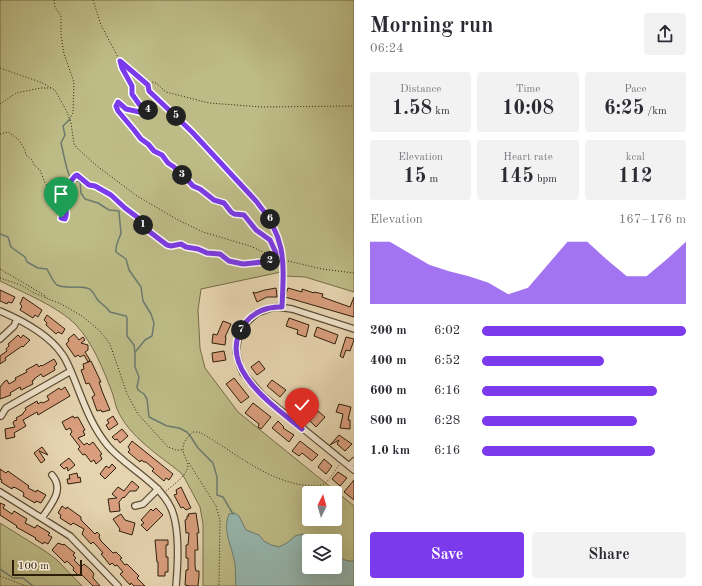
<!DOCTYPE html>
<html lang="en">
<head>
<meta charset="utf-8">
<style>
  :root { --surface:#fff; --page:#f2f2f3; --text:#2b2b33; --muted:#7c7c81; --accent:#7c3aed }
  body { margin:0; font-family:"Old Standard TT",serif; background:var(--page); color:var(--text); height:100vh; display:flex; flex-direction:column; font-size:15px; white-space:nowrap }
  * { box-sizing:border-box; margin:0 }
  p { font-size:13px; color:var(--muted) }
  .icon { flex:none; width:22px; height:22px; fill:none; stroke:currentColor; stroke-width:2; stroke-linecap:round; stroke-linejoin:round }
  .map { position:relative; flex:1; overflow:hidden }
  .drawer { display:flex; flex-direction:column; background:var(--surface); width:348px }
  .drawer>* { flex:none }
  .needle { width:26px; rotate:5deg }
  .fabs { position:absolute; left:302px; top:486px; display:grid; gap:8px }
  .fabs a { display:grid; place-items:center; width:40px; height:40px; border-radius:4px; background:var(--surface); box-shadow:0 4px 16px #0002; font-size:20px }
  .scale { position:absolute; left:12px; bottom:10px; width:70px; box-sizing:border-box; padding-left:4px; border:2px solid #2d1e0a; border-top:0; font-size:11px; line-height:14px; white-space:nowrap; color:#2d1e0a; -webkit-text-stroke:3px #efe3cc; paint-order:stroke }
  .pin { position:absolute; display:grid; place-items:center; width:34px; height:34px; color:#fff; margin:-41px -17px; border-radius:50% 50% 50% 0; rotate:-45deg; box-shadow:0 0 4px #0007 }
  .pin .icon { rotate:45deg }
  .km { position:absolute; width:20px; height:20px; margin:-10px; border-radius:50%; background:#222; color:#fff; font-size:11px; line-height:20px; text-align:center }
  .round { display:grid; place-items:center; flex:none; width:42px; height:42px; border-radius:4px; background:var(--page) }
  .headline { display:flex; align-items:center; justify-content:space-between; height:68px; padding:0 16px }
  h1 { font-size:22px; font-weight:600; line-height:30px }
  .stats { display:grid; grid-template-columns:repeat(3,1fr); gap:6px; height:68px; padding:4px 16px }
  .stats div { display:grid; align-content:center; border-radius:4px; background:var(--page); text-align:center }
  .stats b { font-size:20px; font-weight:600 }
  .stats small { font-size:11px; font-weight:400 }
  .stats p { font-size:11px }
  .chart { height:112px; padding:8px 16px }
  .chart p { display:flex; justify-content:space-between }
  .chart svg { width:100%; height:72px; margin-top:4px; fill:var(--accent); opacity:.7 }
  .primary-button { display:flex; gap:8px; margin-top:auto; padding:8px 16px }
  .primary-button a { flex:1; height:46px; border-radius:4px; background:var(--accent); color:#fff; font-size:16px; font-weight:600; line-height:46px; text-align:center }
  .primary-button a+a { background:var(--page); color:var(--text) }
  ul { padding:0 16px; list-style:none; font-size:13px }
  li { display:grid; grid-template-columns:64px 48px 1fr; align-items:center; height:30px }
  li i { height:10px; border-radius:5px; background:var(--accent) }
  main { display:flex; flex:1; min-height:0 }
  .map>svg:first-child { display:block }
</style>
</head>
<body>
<main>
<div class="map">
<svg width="354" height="586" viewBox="0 0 354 586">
  <rect width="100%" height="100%" fill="#e6d4b0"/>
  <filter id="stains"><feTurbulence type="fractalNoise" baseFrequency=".005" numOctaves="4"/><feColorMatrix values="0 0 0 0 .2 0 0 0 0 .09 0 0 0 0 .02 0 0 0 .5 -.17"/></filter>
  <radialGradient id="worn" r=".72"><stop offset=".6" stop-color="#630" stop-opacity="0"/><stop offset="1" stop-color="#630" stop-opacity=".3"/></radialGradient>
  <!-- green -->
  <path fill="#bdbb86" stroke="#756c48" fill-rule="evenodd" d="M0,0H354V292L305,277L285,276L282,271L281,272L201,289L198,310L200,348L205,368L238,412L354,506V586H203V524L200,507L184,477L181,473C159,455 129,437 117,409C115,404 114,397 112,392C103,369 93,343 76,325C59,307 22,292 0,281ZM309,493H335V519H309ZM309,541H335V567H309Z
    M0,523L45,551L57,560L82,586H0Z"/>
  <!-- water -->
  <path fill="#96b8b0" stroke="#6c7a6e" d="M235,513L239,516L246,530L259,535L264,541L271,545L279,547L287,543L295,536L303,534L319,541H309V567H335V553C340,558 346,562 354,561V586H236C235,579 236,571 235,564C232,546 222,531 229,514Z"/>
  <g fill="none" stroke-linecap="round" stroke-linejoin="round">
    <!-- stream -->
    <path stroke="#6c7a6e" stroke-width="1.5" d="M70,119L63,126L65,135L61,143C63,150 67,175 71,178C73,180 77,181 80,182L81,193L85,199L98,203L109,210L119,211C119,214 121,232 121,233C119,240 115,244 116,252L126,259L129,270L141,287L143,301L151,314L154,323L152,336L145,340L136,351
      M0,234L8,237L11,247L25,257L27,262L38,268L47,269C49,273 54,283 57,285C67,290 84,284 91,290C94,293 95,296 97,299C101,305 105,304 110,312L126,316L127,318V336L134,345L135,353V367L139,377L137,387L138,390L144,394L147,399L149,417L167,426L179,428L187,432L191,437L198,448L213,463L217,477V495L223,497L233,514
      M0,569L13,578H23L33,586"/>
  </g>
  <!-- building -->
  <path fill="#d99e7d" stroke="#2d1e0a" d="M276,288L277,297H267L257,302L253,292L255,293L265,290Z
    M288,288L302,292V289L314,293V292L323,294L322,297L350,307L354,297V317L285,297Z
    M0,290L15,297L12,303L8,302L7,304L0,301Z
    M23,297L42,310L38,317L35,315L33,318L20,310L22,306L20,304Z
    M47,315L65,329L62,334L58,332L56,334L46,325L47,323L44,320Z
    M289,318L309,325L306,337L297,334L298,330L286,326Z
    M223,321L231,324L225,337H226L225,345L212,343L213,334L217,335Z
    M317,327L338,335L335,344L314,336Z
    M74,334L79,340L83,337L85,340L81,343L88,345V350L85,352L90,360L88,362L84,355L80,357L78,355L75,357L66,344L69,341L68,339Z
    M18,335L21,338L23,335L30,340L23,347L22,346L5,358L6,360L0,364V356L7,351L6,349L9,346L8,344Z
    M346,337L354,339V340L350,351L346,350L343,358L340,356Z
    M224,351L226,360L213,362L212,353Z
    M54,359L57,364L54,367L55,370L43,377L41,374L34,379V380L32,381L33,384L21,390L20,387L10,393L11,395L0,399V387L4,382L7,380L9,384L16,380L15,378L27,372L26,370L37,364L39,367L41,365L42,366Z
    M91,361L101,382H99L102,391L110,410L102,412L101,410L97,411L92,397L95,395L89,383L86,384L81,370L84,369L83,364Z
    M259,361L265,369L257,375L251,367Z
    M234,378L249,397L241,403L226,384Z
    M272,380L286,390L280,397L267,386Z
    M65,387L70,396L38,415L37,412L23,420L26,426L14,433L15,437L6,439L5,429L15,427L13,423L14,421L17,420L16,418L23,414V413L26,410L25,408L37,401L38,404L41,402L43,403L49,400L47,396L59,388L61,390Z
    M291,396L298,400L309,409L304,416L294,407L286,403Z
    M253,403L271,417L261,429L258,427L259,424L245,413Z
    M339,404L351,407L348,420H350V429L340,428L343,414L336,412Z
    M318,411L325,417L316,427L310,421Z
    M73,416L74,418L78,417L85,430L83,431L85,435L78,438L84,445L87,443L89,445L93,442L102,454L100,455L102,459L96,464L94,460L91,462L85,454L83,455L78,449L80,447L70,434L72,432L70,428L66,430L62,422Z
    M113,416L118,424L109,430L106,425L109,423L107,420Z
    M278,421L284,427L283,428L294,435L289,442L272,428Z
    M122,429L128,436L120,443L117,439L115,440L112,437Z
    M339,435L352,444L345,451L337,444L339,440L330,445Z
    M132,441L173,474L169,480L166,478L164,481L152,471L154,469L146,462H144L141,460L140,462L128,452L130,450L128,447Z
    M300,441L318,455L312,461L302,453L299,456L292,451Z
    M42,447L48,455L39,451L45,460L41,463L34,453Z
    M69,458L75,465L68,471L67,467L64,469L60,465Z
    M324,459L332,466L326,474L318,467Z
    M112,464L116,468L105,479L100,474L106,466L109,468Z
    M0,469L6,473L8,471L12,474L29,486L28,488L36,492L37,490L46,495L41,503L36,501L35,503L23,496L24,494L23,492L16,488L13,487L12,489L1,482L2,480L0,479Z
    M338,472L347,478L340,486L332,479Z
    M77,473L78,478L80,477L81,482L68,484L67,479H70L69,475Z
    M354,480V500L344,492Z
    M132,481L139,487L136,491H130L124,498L123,497L119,502L120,511L110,512L108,499L117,498L112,494L118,487L124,491Z
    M181,487L191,508L186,510L183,507L181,508L174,495L177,494L176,490Z
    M0,503L5,505L3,508L12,514L14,511L27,519L25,523L35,528L37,525L50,533L48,535L52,537L48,544L44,542L43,544L35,539L36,538L16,527L17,526L0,515Z
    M62,506L66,509L67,507L81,517V520L95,534L97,532L100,535L99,537L101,541L113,553L116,552L122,558L120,559L125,565L127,564L139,576L137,578L145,586H134L131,583L130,585L120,574L123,572L117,565L115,566L112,563L110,565L101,554L103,553L96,545L93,542L91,544L82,534L84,529L73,523L71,525L60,518L61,515L58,513Z
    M156,508L163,515L147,531L141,525L144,523L141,520L151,509L153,511Z
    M196,513L199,533H197L198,550H195V566L196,571H199V576L198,586H190L185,585L186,570H188V558H186V545H188L189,533H186L185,520L187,519V516H189L188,514Z
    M121,514L125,520L135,523L132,535L119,531L120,529L113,519Z
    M155,540H168V545H166V557H168V572H165V576H158V562H157Z
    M58,543L63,545L64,544L71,550L75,553L73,555L76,558L74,560L81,567L84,564L91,570L94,574L93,576V578L100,586H93L81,574L79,576L73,570L74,568L67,561L65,563L52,550Z"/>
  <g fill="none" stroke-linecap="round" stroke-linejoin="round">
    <!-- service casing -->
    <g stroke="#5b4c34" stroke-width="5">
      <path id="service" d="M281,307L284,261"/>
    </g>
    <!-- minor casing -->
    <g stroke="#5b4c34" stroke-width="8">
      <path id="minor" d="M0,311C21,320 49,335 62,354C68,362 71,372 75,381C84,404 92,427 108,446C127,468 158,481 171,508C180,528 178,564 176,586
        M354,329L292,309L278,307L271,308L257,313L247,322L238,339L236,352L240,366L243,373L263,396L354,470
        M0,339L14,326L17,319
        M1,416L6,408L71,371
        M349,466L354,461
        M0,492L70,536L118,586
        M135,506L143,504L158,489
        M42,518C51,504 65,490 52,475"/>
    </g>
    <!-- path -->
    <path stroke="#2d1e0a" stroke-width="1" stroke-dasharray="1 2" stroke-linecap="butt" d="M54,0L55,7L61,16V35L64,54L74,82L73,113L70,118
      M93,0L101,25L120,61L122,68L132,86V94L139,104L149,111L147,113H144L126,109L118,102L116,105L118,111L141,139L148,144L154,151L162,155L168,163L174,167L185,177L193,187L200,189L214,201L223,203L229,211L234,214L244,215L257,230L270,240L277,257
      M120,61L148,85
      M0,68L43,83L51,88
      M0,104L16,93L41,88H51L55,90L67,112L71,123L74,144L77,148L97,166L137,196L178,220L203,232L250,246L281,260
      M0,134L8,132L19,140L25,150L26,155L32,160L34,165L40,170L45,183L52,190L58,204L59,217L65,219C68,214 65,211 66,206C67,198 68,194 67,186L75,176L77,175L82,177L85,183L89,185L95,186L111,195L125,208L137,217L146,229L167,245L171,246L181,244L186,247L198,249L207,253L220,254L229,261L243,264L272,261L276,258
      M283,257L279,239L264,210L192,132L149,91L148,85L152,82L156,83L166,92L209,103L262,107L354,106
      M288,261L322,269L354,273
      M0,269L44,295L46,298
      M0,278L21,285L32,292L61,304L82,316L100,331L110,344L127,394L138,414L168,447L176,450H183
      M189,463L216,506L220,520L219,586
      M166,491C173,485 188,475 188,465C188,462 186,460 185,457C180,446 185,439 193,432H199C234,451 263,479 303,485C309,485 315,487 321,485C329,483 334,471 339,465
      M0,576L26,586"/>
    <!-- service -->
    <use href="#service" stroke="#efe3cc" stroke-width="3"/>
    <!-- minor -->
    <use href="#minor" stroke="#efe3cc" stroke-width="5.5"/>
  </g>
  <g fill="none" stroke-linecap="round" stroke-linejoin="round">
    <!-- route casing -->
    <g stroke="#fff" stroke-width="8">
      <path id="route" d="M61,218L65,219C68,214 65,211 66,206C67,197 68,195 67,186L75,176L77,175L89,185L95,186L111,195L125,208L137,217L146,229L167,245L171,246L181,244L186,247L198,249L207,253L220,254L229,261L243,264L272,261L276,258V253L270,240L256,230L244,215L234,214L231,212L224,203L214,200L200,189L193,186L185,177L179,172L174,167L168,163L162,155L154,151L148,144L141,139L134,130L118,111L116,106L118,102L126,109L144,113L147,114L149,112L139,104L132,94V86L122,68L120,61L148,85L149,91L192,132L256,201C287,238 284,262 282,307C268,306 254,312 246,322C212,365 274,406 302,429"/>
    </g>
    <!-- route -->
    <use href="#route" stroke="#7c3aed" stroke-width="5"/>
  </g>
  <rect width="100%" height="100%" filter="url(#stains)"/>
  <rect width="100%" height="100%" fill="url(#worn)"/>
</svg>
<div class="fabs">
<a><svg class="needle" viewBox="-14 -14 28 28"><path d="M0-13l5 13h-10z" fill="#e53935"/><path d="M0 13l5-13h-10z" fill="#7c7c81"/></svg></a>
<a><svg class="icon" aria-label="layers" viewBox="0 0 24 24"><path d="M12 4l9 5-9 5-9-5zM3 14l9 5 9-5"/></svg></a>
</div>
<div class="scale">100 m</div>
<div class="pin" style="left:61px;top:218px;background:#1e9e55"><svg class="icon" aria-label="arrive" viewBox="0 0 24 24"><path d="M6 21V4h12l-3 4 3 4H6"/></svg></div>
<div class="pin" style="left:302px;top:429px;background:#d93025"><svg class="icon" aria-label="check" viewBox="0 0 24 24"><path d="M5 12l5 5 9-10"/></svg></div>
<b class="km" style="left:143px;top:225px">1</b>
<b class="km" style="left:270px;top:261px">2</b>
<b class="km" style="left:182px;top:175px">3</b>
<b class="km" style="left:148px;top:110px">4</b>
<b class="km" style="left:176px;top:116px">5</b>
<b class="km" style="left:270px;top:219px">6</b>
<b class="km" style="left:241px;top:330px">7</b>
</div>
<section class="drawer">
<div class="headline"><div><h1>Morning run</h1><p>06:24</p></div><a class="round"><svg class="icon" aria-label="share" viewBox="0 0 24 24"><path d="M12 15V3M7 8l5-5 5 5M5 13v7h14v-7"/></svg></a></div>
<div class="stats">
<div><p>Distance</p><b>1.58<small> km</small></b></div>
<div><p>Time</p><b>10:08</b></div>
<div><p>Pace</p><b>6:25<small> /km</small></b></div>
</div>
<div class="stats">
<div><p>Elevation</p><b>15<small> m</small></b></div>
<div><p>Heart rate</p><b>145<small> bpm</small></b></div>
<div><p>kcal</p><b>112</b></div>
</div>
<div class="chart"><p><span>Elevation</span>167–176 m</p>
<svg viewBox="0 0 160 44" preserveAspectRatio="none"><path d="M0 44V6L10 6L20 13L30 20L40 24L50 27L60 31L70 38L80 34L90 20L100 6L110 6L120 17L130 27L140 27L150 17L160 6V44z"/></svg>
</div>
<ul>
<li><b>200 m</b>6:02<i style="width:100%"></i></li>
<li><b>400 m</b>6:52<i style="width:60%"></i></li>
<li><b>600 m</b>6:16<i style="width:86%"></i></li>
<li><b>800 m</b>6:28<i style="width:76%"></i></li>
<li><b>1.0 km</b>6:16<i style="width:85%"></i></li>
</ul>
<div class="primary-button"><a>Save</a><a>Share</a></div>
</section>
</main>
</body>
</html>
